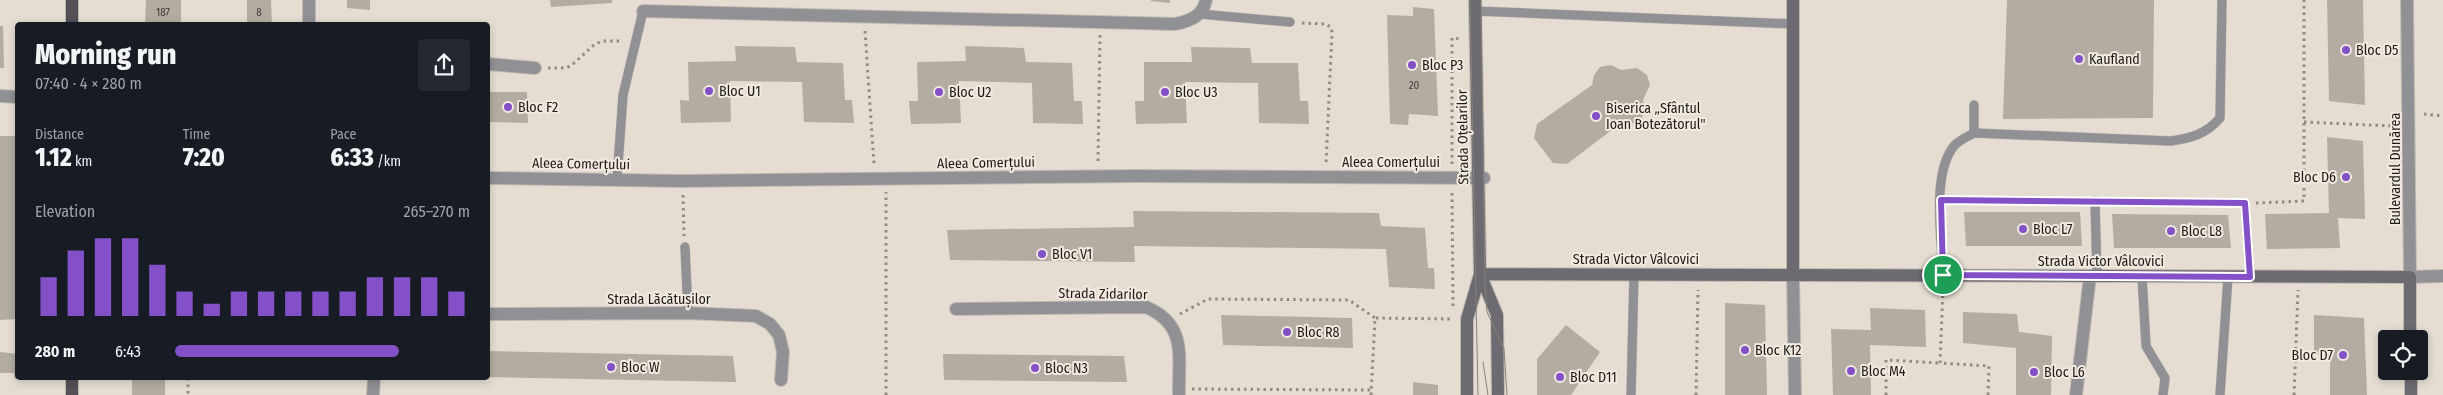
<!DOCTYPE html>
<html lang="en">
<head>
<meta charset="utf-8">
<style>
  :root { --surface:#171b24; --page:#242831; --text:#f1f3f6; --muted:#9ea1a6; --accent:#8450c7 }
  body { margin:0; font-family:"Fira Sans Condensed",sans-serif; background:var(--page); color:var(--text); height:100vh; display:flex; flex-direction:column; font-size:19px; white-space:nowrap }
  * { box-sizing:border-box; margin:0 }
  p { font-size:16px; color:var(--muted) }
  .icon { flex:none; width:28px; height:28px; fill:none; stroke:currentColor; stroke-width:2; stroke-linecap:round; stroke-linejoin:round }
  .map { position:relative; flex:1; overflow:hidden }
  .drawer { position:absolute; left:15px; top:22px; width:475px; height:358px; display:flex; flex-direction:column; background:var(--surface); border-radius:5px; box-shadow:0 2px 8px #0003 }
  .drawer>* { flex:none }
  .buttons { position:absolute; left:2378px; top:330px; display:grid; gap:10px }
  .buttons a { display:grid; place-items:center; width:50px; height:50px; border-radius:5px; background:var(--surface); box-shadow:0 2px 8px #0003; font-size:25px }
  .pin { position:absolute; display:grid; place-items:center; width:42px; height:42px; color:#fff; margin:-21px; border:2px solid #fff; border-radius:50%; box-shadow:0 1px 5px #0007 }
  .round { display:grid; place-items:center; flex:none; width:52px; height:52px; border-radius:5px; background:var(--page) }
  .headline { display:flex; align-items:center; justify-content:space-between; height:85px; padding:0 20px }
  h1 { font-size:28px; font-weight:800; line-height:38px }
  .stats { display:grid; grid-template-columns:repeat(3,1fr); gap:8px; height:85px; padding:5px 20px }
  .stats div { display:grid; align-content:center }
  .stats b { font-size:25px; font-weight:800 }
  .stats small { font-size:14px; font-weight:400 }
  .stats p { font-size:14px }
  .chart { height:140px; padding:10px 20px }
  .chart p { display:flex; justify-content:space-between }
  .chart svg { width:100%; height:90px; margin-top:5px; stroke:var(--accent); stroke-width:6 }
  ul { padding:0 20px; list-style:none; font-size:16px }
  li { display:grid; grid-template-columns:80px 60px 1fr; align-items:center; height:38px }
  li i { height:12px; border-radius:6px; background:var(--accent) }
  .map>svg:first-child { display:block }
</style>
</head>
<body>
<div class="map">
<svg width="2443" height="395" viewBox="0 0 2443 395">
  <rect width="100%" height="100%" fill="#e5ddd2"/>
  <!-- building -->
  <path fill="#b3aca2" d="M146,0H181V25H145Z
    M247,0H271L272,25H247Z
    M347,0H370V10L347,8Z
    M550,0H612V3L551,7Z
    M1151,0H1170V3L1151,1Z
    M2007,0H2154L2153,118L2003,119Z
    M2327,0H2363L2365,105L2329,101Z
    M1413,7L1434,9L1438,116L1409,114L1408,125L1390,124L1387,15L1413,16Z
    M0,26H3L4,68H0Z
    M735,46L795,47L797,62L843,63L845,100H852L854,123L804,122L802,82L730,81L731,122L681,123L680,100L689,101L688,62L736,61Z
    M965,46L1024,48L1026,62L1072,63L1074,101H1082L1083,124L1033,123L1032,83L959,81L961,123L911,124L909,101H918L917,62L966,61Z
    M1191,47L1250,48L1252,63H1298L1300,101H1308L1309,124L1259,123L1258,83L1185,82L1187,123L1136,124L1135,101H1144V62H1192Z
    M1611,65L1621,70L1637,68L1647,75L1650,85L1643,100L1645,111L1640,121L1631,124L1621,123L1567,164L1553,163L1534,138L1537,124L1592,85L1594,75L1600,67Z
    M488,92H527L528,123L488,122Z
    M0,136H18V319L0,320Z
    M2327,137L2363,141L2365,219L2338,218L2340,248L2267,249L2265,214L2329,213Z
    M1133,211L1379,213L1381,226L1425,228L1428,268H1434L1435,289L1389,287L1386,249L1134,246L1135,262L950,260L947,230L1134,227Z
    M1964,212H2080L2082,246H1966Z
    M2112,214L2228,215L2231,248H2114Z
    M1725,303L1765,305L1767,395H1725Z
    M1870,308L1925,310L1926,347L1870,345L1871,395H1833L1831,329L1871,330Z
    M1963,312L2017,314L2019,332L2052,336L2051,395H2016V348L1963,343Z
    M1221,315L1352,318L1353,348L1223,345Z
    M2314,315L2364,318L2367,395H2330V356L2314,354Z
    M1566,325L1600,352L1571,395H1537V359Z
    M488,351L733,356L736,382L488,377Z
    M0,352L18,354V379H15L14,373H0Z
    M943,354L1124,356L1127,382L944,380Z
    M132,378H165V395H132Z
    M1413,382L1438,385V395H1413Z"/>
  <g fill="none" stroke-linecap="round" stroke-linejoin="round">
    <!-- lane casing -->
    <g stroke="#c1bab1" stroke-width="10">
      <path id="lane" d="M1475,11L1794,24
        M1200,14L1290,22
        M1974,105V133
        M617,179L623,95L643,11
        M2095,201L2097,276
        M2245,203L2250,277
        M685,247L688,313
        M1943,275C1942,240 1931,174 1954,146C1959,140 1967,137 1974,133L2171,141C2192,138 2206,134 2220,118L2222,0
        M2142,276L2146,346L2165,378L2163,395
        M1631,395L1634,274
        M2220,395L2228,277"/>
    </g>
    <!-- street casing -->
    <g stroke="#c1bab1" stroke-width="14">
      <path id="street" d="M309,0V25
        M2407,0L2410,277L2443,276
        M643,11L1175,24C1190,21 1203,16 1206,0
        M488,64L535,68
        M0,96L18,97
        M488,178L682,181L1134,176L1484,178
        M1793,275L1795,395
        M956,309L1146,307C1188,325 1178,357 1179,395
        M488,314L688,313L756,316L770,324L779,335L783,352L781,380
        M373,395L374,378
        M2076,395L2090,276"/>
    </g>
    <!-- secondary casing -->
    <g stroke="#c1bab1" stroke-width="14">
      <path id="secondary" d="M1480,274L2410,277V339
        M1480,274L1497,315L1498,395
        M1793,275V0
        M2411,371V395
        M1467,395V319L1480,274L1475,0"/>
    </g>
    <!-- primary casing -->
    <g stroke="#c1bab1" stroke-width="14">
      <path id="primary" d="M72,25V0
        M72,395V378"/>
    </g>
    <!-- path -->
    <path stroke="#918b83" stroke-width="3" stroke-dasharray="2.5 4" stroke-linecap="butt" d="M1302,23L1325,24L1331,27L1332,32L1326,164
      M865,31L874,164
      M548,68H566L572,65L595,44L603,41H622
      M2424,114L2443,116
      M2304,122L2393,126
      M1098,161L1100,35
      M1452,164V38L1462,39
      M1452,193L1453,307
      M683,195L684,236
      M1951,200L2083,201
      M2106,201L2233,203
      M2256,203L2304,201V0
      M1943,289L1940,363L1989,366L1988,395
      M1180,314L1208,299L1349,300L1375,318
      M188,378V395
      M1192,389L1372,390
      M886,395V192
      M1371,395L1375,318L1452,319
      M1696,395L1698,290
      M1886,395V360L1940,363
      M2294,395L2298,290"/>
    <!-- lane -->
    <use href="#lane" stroke="#919095" stroke-width="9"/>
    <!-- street -->
    <use href="#street" stroke="#919095" stroke-width="12"/>
    <!-- secondary -->
    <use href="#secondary" stroke="#6d6a71" stroke-width="12"/>
    <!-- primary -->
    <use href="#primary" stroke="#535058" stroke-width="12"/>
    <!-- tram -->
    <path stroke="#87827a" stroke-width="1" d="M1470,0L1478,395
      M1481,0L1485,286L1487,312L1504,349L1507,395
      M1483,362L1488,395"/>
  </g>
  <g fill="none" stroke-linecap="round" stroke-linejoin="round">
    <!-- route casing -->
    <g stroke="#fff" stroke-width="10">
      <path id="route" d="M1941,200L2245,203L2250,277L1943,275Z"/>
    </g>
    <!-- route -->
    <use href="#route" stroke="#8450c7" stroke-width="6"/>
  </g>
  <!-- markers -->
  <g fill="#8450c7" stroke="#f2eae0" stroke-width="2">
    <circle cx="2346" cy="50" r="5"/>
    <circle cx="2079" cy="59" r="5"/>
    <circle cx="1412" cy="65" r="5"/>
    <circle cx="709" cy="91" r="5"/>
    <circle cx="939" cy="92" r="5"/>
    <circle cx="1165" cy="92" r="5"/>
    <circle cx="508" cy="107" r="5"/>
    <circle cx="1596" cy="116" r="5"/>
    <circle cx="2346" cy="177" r="5"/>
    <circle cx="2023" cy="229" r="5"/>
    <circle cx="2171" cy="231" r="5"/>
    <circle cx="1042" cy="254" r="5"/>
    <circle cx="1287" cy="332" r="5"/>
    <circle cx="1745" cy="350" r="5"/>
    <circle cx="2343" cy="355" r="5"/>
    <circle cx="611" cy="367" r="5"/>
    <circle cx="1035" cy="368" r="5"/>
    <circle cx="1851" cy="371" r="5"/>
    <circle cx="2034" cy="372" r="5"/>
    <circle cx="1560" cy="377" r="5"/>
  </g>
  <g text-anchor="middle" dominant-baseline="central" stroke-width="4" stroke-linejoin="round" paint-order="stroke">
    <!-- number labels -->
    <g font-size="11" fill="#44403a">
      <text x="163" y="12">187</text>
      <text x="259" y="12">8</text>
      <text x="1414" y="85">20</text>
    </g>
    <!-- poi labels -->
    <g font-size="14" fill="#1f1c18" stroke="#f2eae0" text-anchor="start">
      <text x="2356" y="50">Bloc D5</text>
      <text x="2089" y="59">Kaufland</text>
      <text x="1422" y="65">Bloc P3</text>
      <text x="719" y="91">Bloc U1</text>
      <text x="949" y="92">Bloc U2</text>
      <text x="1175" y="92">Bloc U3</text>
      <text x="518" y="107">Bloc F2</text>
      <text x="1606" y="108">Biserica „Sfântul<tspan x="1606" dy="16">Ioan Botezătorul"</tspan></text>
      <text x="2336" y="177" text-anchor="end">Bloc D6</text>
      <text x="2033" y="229">Bloc L7</text>
      <text x="2181" y="231">Bloc L8</text>
      <text x="1052" y="254">Bloc V1</text>
      <text x="1297" y="332">Bloc R8</text>
      <text x="1755" y="350">Bloc K12</text>
      <text x="2333" y="355" text-anchor="end">Bloc D7</text>
      <text x="621" y="367">Bloc W</text>
      <text x="1045" y="368">Bloc N3</text>
      <text x="1861" y="371">Bloc M4</text>
      <text x="2044" y="372">Bloc L6</text>
      <text x="1570" y="377">Bloc D11</text>
    </g>
    <!-- street labels -->
    <g font-size="14" fill="#1f1c18" stroke="#f2eae0">
      <text transform="translate(1463 137) rotate(-91)">Strada Oțelarilor</text>
      <text x="1391" y="162">Aleea Comerțului</text>
      <text transform="translate(986 163) rotate(-1)">Aleea Comerțului</text>
      <text transform="translate(581 164) rotate(1)">Aleea Comerțului</text>
      <text transform="translate(2395 169) rotate(-90)">Bulevardul Dunărea</text>
      <text x="1636" y="259">Strada Victor Vâlcovici</text>
      <text x="2101" y="261">Strada Victor Vâlcovici</text>
      <text transform="translate(1103 294) rotate(1)">Strada Zidarilor</text>
      <text x="659" y="299">Strada Lăcătușilor</text>
    </g>
  </g>
</svg>
<div class="buttons">
<a><svg class="icon" aria-label="locate" viewBox="0 0 24 24"><circle cx="12" cy="12" r="6"/><path d="M12 2v4M12 18v4M2 12h4M18 12h4"/></svg></a>
</div>
<div class="pin" style="left:1943px;top:275px;background:#1e9e55"><svg class="icon" aria-label="arrive" viewBox="0 0 24 24"><path d="M6 21V4h12l-3 4 3 4H6"/></svg></div>
<section class="drawer">
<div class="headline"><div><h1>Morning run</h1><p>07:40 · 4 × 280 m</p></div><a class="round"><svg class="icon" aria-label="share" viewBox="0 0 24 24"><path d="M12 15V3M7 8l5-5 5 5M5 13v7h14v-7"/></svg></a></div>
<div class="stats">
<div><p>Distance</p><b>1.12<small> km</small></b></div>
<div><p>Time</p><b>7:20</b></div>
<div><p>Pace</p><b>6:33<small> /km</small></b></div>
</div>
<div class="chart"><p><span>Elevation</span>265–270 m</p>
<svg viewBox="0 0 160 44" preserveAspectRatio="none"><path d="M5 44V25M15 44V12M25 44V6M35 44V6M45 44V19M55 44V32M65 44V38M75 44V32M85 44V32M95 44V32M105 44V32M115 44V32M125 44V25M135 44V25M145 44V25M155 44V32"/></svg>
</div>
<ul>
<li><b>280 m</b>6:43<i style="width:76%"></i></li>
</ul>
</section>
</div>
</body>
</html>
